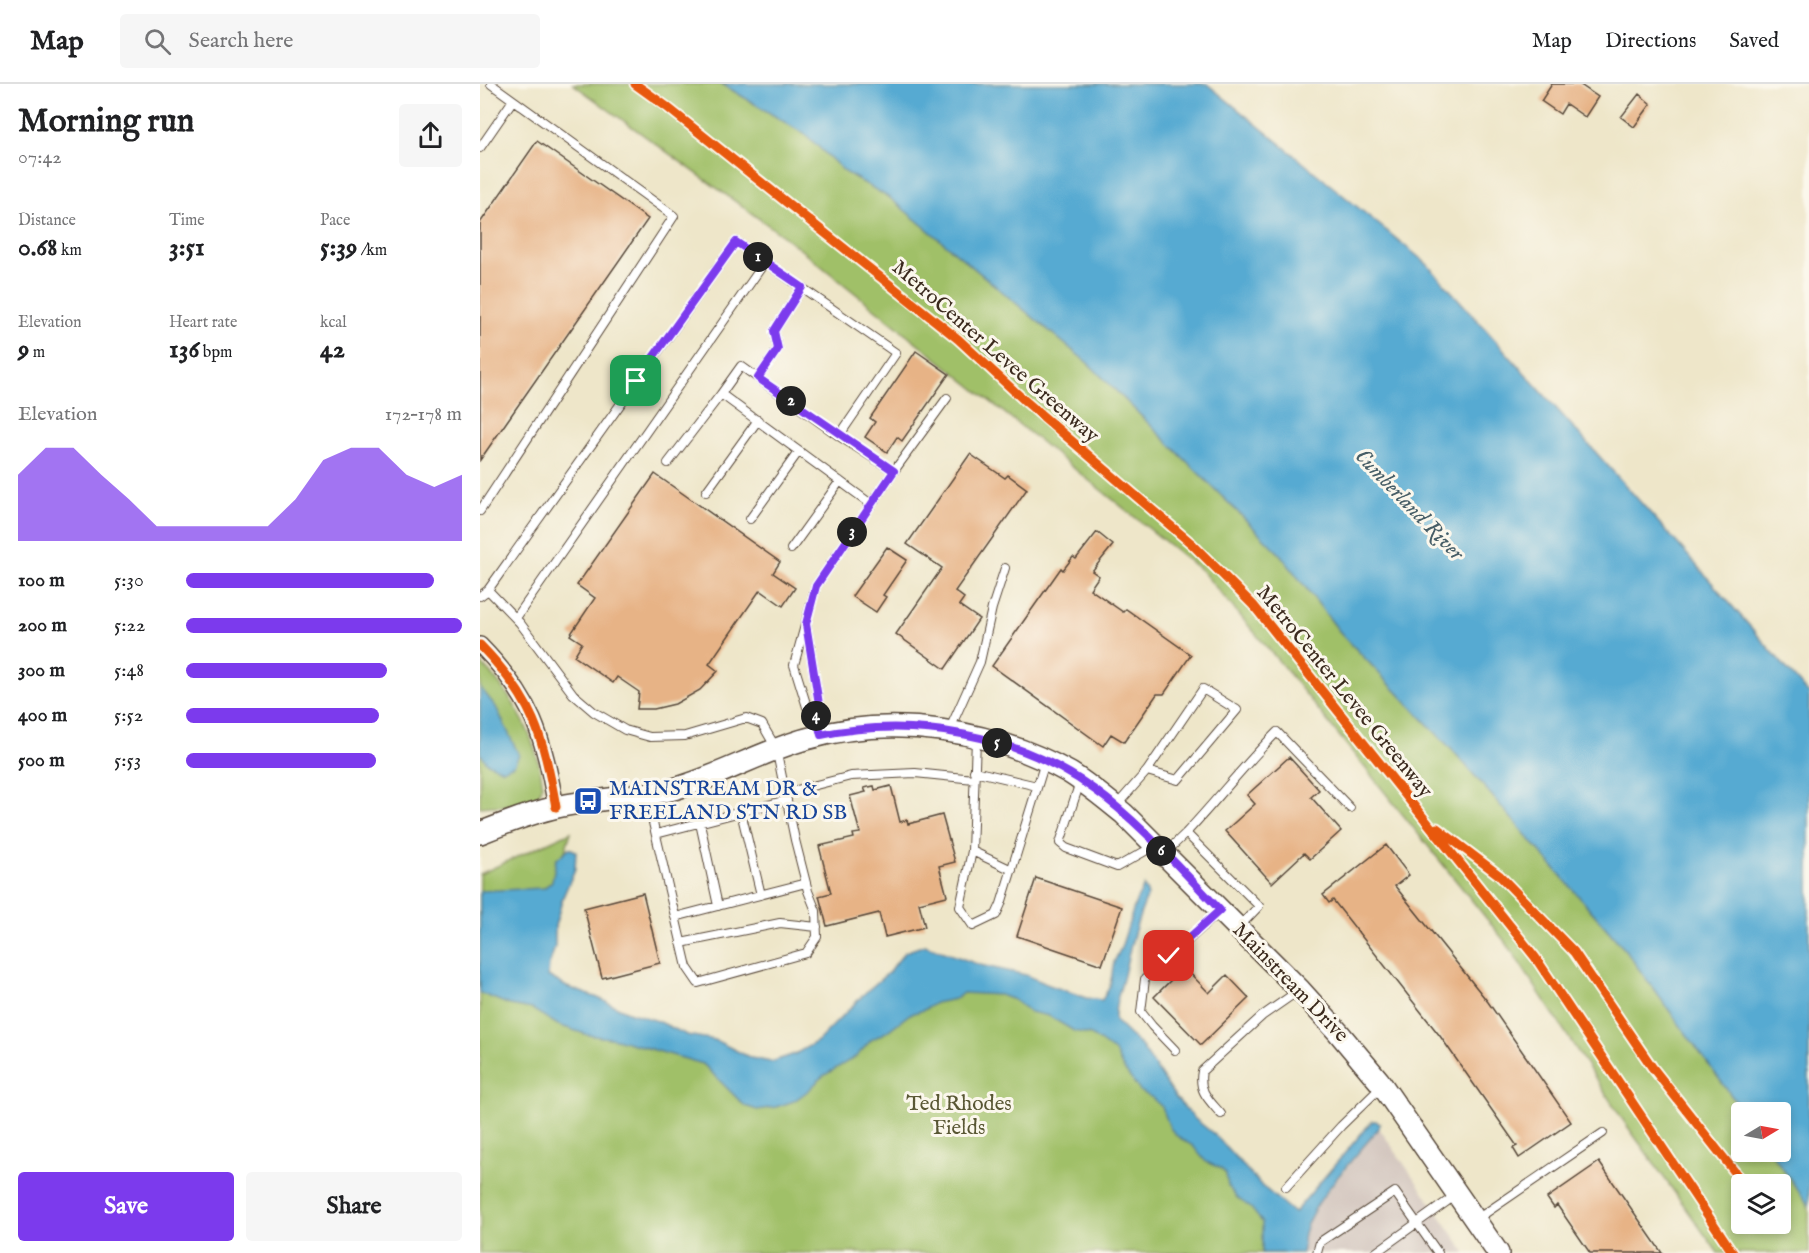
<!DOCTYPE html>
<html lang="en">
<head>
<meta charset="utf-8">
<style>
  :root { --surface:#fff; --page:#f6f6f6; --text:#202124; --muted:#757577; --line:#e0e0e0; --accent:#7c3aed }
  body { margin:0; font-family:"IM FELL English",serif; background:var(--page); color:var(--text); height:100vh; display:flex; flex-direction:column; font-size:22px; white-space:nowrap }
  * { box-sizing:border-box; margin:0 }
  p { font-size:20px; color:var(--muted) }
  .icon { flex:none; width:33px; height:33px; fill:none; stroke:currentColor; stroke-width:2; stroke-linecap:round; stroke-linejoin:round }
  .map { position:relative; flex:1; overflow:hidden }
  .side { display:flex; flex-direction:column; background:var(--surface); width:480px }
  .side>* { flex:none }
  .needle { width:39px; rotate:80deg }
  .controls { position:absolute; left:1251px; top:1018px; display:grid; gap:12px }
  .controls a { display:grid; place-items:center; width:60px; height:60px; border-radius:6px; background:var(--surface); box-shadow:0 3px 9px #0003; font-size:30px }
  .pin { position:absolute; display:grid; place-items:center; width:51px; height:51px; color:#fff; margin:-26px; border-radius:12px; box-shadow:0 3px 9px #0006 }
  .km { position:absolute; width:30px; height:30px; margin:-15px; border-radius:50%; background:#222; color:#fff; font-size:16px; line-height:30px; text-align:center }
  .round { display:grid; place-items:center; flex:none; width:63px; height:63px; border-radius:6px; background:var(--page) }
  .summary { display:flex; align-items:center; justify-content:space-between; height:102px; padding:0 18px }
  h1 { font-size:33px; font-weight:700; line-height:45px }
  .metrics { display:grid; grid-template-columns:repeat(3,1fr); gap:9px; height:102px; padding:6px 18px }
  .metrics div { display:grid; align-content:center }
  .metrics b { font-size:26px; font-weight:700 }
  .metrics small { font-size:16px; font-weight:400 }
  .metrics p { font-size:16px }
  .chart { height:168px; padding:12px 18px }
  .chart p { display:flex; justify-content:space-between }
  .chart svg { width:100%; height:108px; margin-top:6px; fill:var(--accent); opacity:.7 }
  .button { display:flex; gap:12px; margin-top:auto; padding:12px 18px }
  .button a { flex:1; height:69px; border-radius:6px; background:var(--accent); color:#fff; font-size:24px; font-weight:700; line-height:69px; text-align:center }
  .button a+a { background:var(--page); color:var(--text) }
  ul { padding:0 18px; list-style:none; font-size:20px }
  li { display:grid; grid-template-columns:96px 72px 1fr; align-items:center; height:45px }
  li i { height:15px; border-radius:8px; background:var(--accent) }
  header { display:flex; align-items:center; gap:36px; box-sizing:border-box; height:84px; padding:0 30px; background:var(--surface); border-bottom:2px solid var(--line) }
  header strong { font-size:28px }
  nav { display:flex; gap:33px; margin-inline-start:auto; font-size:21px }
  .search { width:420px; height:54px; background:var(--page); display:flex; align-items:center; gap:15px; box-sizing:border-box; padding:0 21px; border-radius:6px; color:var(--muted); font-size:22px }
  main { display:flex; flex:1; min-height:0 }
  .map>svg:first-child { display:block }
</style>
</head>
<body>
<header>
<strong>Map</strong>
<div class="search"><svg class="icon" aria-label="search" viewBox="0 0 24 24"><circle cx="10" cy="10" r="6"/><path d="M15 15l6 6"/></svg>Search here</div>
<nav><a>Map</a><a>Directions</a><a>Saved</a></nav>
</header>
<main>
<section class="side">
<div class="summary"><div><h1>Morning run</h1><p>07:42</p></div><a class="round"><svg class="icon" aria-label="share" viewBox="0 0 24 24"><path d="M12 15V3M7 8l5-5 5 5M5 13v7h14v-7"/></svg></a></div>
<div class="metrics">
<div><p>Distance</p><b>0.68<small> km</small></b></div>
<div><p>Time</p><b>3:51</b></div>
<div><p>Pace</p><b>5:39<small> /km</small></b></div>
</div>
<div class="metrics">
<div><p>Elevation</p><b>9<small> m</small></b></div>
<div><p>Heart rate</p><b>136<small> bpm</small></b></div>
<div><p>kcal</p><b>42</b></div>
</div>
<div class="chart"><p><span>Elevation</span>172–178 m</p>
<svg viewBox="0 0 160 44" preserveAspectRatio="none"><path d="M0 44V17L10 6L20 6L30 17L40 27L50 38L60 38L70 38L80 38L90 38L100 27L110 11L120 6L130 6L140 17L150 22L160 17V44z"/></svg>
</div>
<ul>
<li><b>100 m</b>5:30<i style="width:90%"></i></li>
<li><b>200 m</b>5:22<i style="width:100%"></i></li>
<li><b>300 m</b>5:48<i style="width:73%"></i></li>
<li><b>400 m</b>5:52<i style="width:70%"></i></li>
<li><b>500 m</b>5:53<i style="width:69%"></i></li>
</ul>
<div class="button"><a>Save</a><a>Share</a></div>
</section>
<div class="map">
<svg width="1329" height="1169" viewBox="0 0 1329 1169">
  <rect width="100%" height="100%" fill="#fbf7ec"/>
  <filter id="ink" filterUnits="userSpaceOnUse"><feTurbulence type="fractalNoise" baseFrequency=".0167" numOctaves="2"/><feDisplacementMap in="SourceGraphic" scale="12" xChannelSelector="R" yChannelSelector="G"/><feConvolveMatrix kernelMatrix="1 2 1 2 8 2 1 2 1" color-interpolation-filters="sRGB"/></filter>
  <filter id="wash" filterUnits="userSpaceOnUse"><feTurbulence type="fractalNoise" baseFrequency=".008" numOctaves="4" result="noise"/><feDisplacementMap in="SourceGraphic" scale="24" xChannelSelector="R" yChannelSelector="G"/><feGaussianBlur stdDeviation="1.35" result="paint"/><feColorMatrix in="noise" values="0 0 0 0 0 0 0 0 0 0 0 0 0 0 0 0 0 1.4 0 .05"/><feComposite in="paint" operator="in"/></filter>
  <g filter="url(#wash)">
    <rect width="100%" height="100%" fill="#eee6c9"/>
    <!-- industrial -->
    <path fill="#cfc1ba" d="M899,1044L986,1169H822L823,1149L830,1132L839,1118Z"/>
    <!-- green -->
    <path fill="#a0c068" stroke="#6e7543" stroke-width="1.5" fill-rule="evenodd" d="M93,0H242L326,51L365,88L410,114L609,280L800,470L860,548L976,670L1146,867L1264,1029H1262V1068H1291L1329,1122V1169H1238L1145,1039L1027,860L803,582L722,487L310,157ZM1262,1101H1300V1140H1262Z
      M0,578C29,608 49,639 59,680C61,690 65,703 58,711C46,724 17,721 0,723Z
      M91,748L47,890L282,993L355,960L443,880L601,924L804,1150L805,1169H0V790Z"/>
    <!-- water -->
    <path fill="#57aad2" stroke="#496a78" stroke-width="1.5" d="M242,0H727L946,179L1198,460L1329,610V1122L1291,1068H1300V1029H1264L1146,867L976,670L860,548L800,470L609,280L410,114L365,88L326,51Z
      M0,603L16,623L39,671L34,681L23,686L7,679L0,669Z
      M89,764L96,767L95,785L83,813L75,842V863L69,881L68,892L87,903L118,914L148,928L178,937L207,951L235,956L271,974L291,978L315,970L338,957L386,908L409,888L425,868L445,861L500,881L546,891L569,901L606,914L622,916L630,902L634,878L641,864L656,817L664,802L668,811C656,837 650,864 644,891C640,907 634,921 635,937L662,963L696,1014L715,1035L735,1051L781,1101L814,1129L892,1037H896L900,1040L899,1044C877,1071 835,1114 825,1146C822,1153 824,1161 822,1169H782V1138L771,1124L756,1113L748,1102L746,1090L740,1084L726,1078L713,1062L698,1053L690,1044L682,1023L671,1013L660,1007L643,984L635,968L611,951L594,947L569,932L550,928L534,916L520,911L483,909L475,915L455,919L444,926L430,930L406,948L391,956L377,972L343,992L329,1006L314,1017L296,1023L277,1026L265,1022L223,980L136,955L108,951L78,941L52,925L30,921L0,909V807L64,804L72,797L76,776Z"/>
    <g id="blocks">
      <!-- building -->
      <path fill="#e7b386" d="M1072,0H1099L1118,13L1105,33L1086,20L1080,30L1061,17Z
        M1159,10L1171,20L1154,43L1141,33Z
        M57,57L168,135L0,376V139Z
        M436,267L469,290L422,357L417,353L407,368L385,353L395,338L390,334Z
        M490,370L525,394L528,391L547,405L475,507L484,514L479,521L499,535L465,585L416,550L462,484L427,460Z
        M175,390L300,478L293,489L315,504L303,522L280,506L229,580L238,587L220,606L195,620L174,625H157L159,608L137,593L133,599L94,572L102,559L90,551L115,514L97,501Z
        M617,448L633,461L612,487L619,492L610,505L643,528L646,525L711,571L684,610H677L644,658L631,650L623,662L512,582L581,484L583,486L593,473L596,475Z
        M407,463L427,476L403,511L406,513L396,528L372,512Z
        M809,673L839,706L831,713L861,747L830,775L824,769L792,799L745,747L775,720L767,711Z
        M394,702L395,706L411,702L420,738L427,736L428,740L462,731L475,778L459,782L467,812L439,819L445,843L405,853L399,829L347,842L339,812L351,809L339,762L374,754L373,750L380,749L370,712L386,708L384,704Z
        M906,761L929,791L915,802L1008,918L1091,1038L1039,1074L1033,1064L1037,1062L960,952L853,816L849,819L843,811Z
        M556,794L642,823L622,881L537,852Z
        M163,809L180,879L122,894L104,824Z
        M704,883L729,909L747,891L769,914L721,961L674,913Z
        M1119,1078L1182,1169H1110L1077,1121L1074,1124L1067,1114Z"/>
    </g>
  </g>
  <g filter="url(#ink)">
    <use href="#blocks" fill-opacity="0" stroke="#564638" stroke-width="1.5"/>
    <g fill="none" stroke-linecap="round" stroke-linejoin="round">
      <!-- lane casing -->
      <g stroke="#564638" stroke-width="10">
        <path id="lane" d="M0,64L33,16
          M278,294L298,265L294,247L322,203
          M359,352L261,282L241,310L391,420
          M188,379L241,310
          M414,387L467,314
          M226,408L278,336
          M0,427L194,132L11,0
          M270,435L319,367
          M311,465L360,397
          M8,506L256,158L416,269L359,352L414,387L336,502L314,581L327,623L335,626L339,620L326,540
          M0,512L8,506L40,539L93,610L114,628L145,646L170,653L205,652L266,634L282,640L296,664L315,756L328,807L336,827L337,853L326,869L218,899L207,883L167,713
          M36,534L285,178
          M335,626L341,651
          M469,647L500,578L512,524L525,484
          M496,655L492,767L480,823L493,842L516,831L521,820L565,678
          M494,687L557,702
          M600,698L580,759L586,764L637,783L674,762
          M305,709L371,692L435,689L494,695
          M636,722L667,687L698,696L757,626L723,605L667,687
          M261,728L281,811
          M220,739L238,822
          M706,749C737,716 765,680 797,648L870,724
          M176,750L307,716
          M492,767L532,786
          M684,770L706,749L779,822L759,843
          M195,833L326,799
          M201,859L300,839L337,843
          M695,966L672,942L661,928L665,895L739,828
          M741,1030C728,1015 718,1007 722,987L782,932L818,907
          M806,1103L861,1042L901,1003
          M997,1135L1123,1049
          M837,1169L840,1158L915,1108L958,1169
          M895,1169L976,1111"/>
      </g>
      <!-- street casing -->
      <g stroke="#564638" stroke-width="18">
        <path id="street" d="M0,561C53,615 63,651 76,723"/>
      </g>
      <!-- secondary casing -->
      <g stroke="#564638" stroke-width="24">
        <path id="secondary" d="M0,749C25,739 51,729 77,723C114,715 153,714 190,706C237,694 279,668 326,655C412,630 512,645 590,689C609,701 627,716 644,730L820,906L858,948L899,997L1018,1169"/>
      </g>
      <!-- lane -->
      <use href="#lane" stroke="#fff" stroke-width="8"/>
      <!-- street -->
      <use href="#street" stroke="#fff" stroke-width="15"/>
      <!-- secondary -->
      <use href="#secondary" stroke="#fff" stroke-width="21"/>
      <!-- cycleway casing -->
      <g stroke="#fbf7ec" stroke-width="13">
        <path id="cycleway" d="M155,0L187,23L478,255L544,316L712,460L774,522L1055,873L1253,1169
          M0,561C53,615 63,651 76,723
          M957,744L1019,791L1094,868L1172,983L1265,1101"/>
      </g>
      <!-- cycleway -->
      <use href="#cycleway" stroke="#e8590c" stroke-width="9"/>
    </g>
  </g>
  <g fill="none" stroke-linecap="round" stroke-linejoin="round" filter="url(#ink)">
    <!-- route casing -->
    <g stroke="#fff" stroke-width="12">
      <path id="route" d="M156,297L256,158L322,203L294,247L298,265L278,294L414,387L336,502L326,540L339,620L335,626L341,651C434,632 538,650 615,706C661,739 701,786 740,826L689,872"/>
    </g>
    <!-- route -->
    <use href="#route" stroke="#7c3aed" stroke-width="8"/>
  </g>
  <!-- icons -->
  <defs>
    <g id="bus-square" transform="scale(1.5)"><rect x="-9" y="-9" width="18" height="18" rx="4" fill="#1a4fb4" stroke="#fbf7ec"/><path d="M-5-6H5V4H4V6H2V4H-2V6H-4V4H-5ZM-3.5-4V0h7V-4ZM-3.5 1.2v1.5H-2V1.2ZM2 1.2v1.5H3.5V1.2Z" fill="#fff"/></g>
  </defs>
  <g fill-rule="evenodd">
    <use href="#bus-square" x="108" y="717"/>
  </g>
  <g text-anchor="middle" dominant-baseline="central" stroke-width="6" stroke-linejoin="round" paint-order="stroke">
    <!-- street labels -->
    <g font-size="21" fill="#3b2a1e" stroke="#fbf7ec">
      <text transform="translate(515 268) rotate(41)">MetroCenter Levee Greenway</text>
      <text transform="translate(864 608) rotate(51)">MetroCenter Levee Greenway</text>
      <text transform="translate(810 899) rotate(46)">Mainstream Drive</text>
    </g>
    <!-- transit labels -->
    <g font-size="21" fill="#164399" stroke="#fbf7ec" text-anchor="start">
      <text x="129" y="705">MAINSTREAM DR &amp;<tspan x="129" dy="24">FREELAND STN RD SB</tspan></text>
    </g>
    <!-- park labels -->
    <g font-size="21" fill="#595734" stroke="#fbf7ec">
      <text x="479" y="1020">Ted Rhodes<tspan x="479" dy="24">Fields</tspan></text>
    </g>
    <!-- water labels -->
    <g font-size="22" font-style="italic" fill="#465d66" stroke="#fbf7ec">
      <text transform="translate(929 421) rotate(46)">Cumberland River</text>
    </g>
  </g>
</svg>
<div class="controls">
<a><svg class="needle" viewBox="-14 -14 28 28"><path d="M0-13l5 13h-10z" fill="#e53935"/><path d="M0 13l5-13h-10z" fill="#757577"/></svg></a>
<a><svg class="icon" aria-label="layers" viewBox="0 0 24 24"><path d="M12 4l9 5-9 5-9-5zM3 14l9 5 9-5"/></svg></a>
</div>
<div class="pin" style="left:156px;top:297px;background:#1e9e55"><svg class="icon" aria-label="arrive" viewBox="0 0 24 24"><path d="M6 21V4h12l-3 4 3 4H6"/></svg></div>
<div class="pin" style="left:689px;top:872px;background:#d93025"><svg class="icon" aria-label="check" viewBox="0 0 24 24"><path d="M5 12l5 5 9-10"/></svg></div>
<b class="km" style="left:278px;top:173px">1</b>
<b class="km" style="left:311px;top:317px">2</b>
<b class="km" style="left:372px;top:448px">3</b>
<b class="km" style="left:336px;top:632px">4</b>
<b class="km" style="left:517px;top:659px">5</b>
<b class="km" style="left:681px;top:767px">6</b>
</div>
</main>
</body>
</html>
